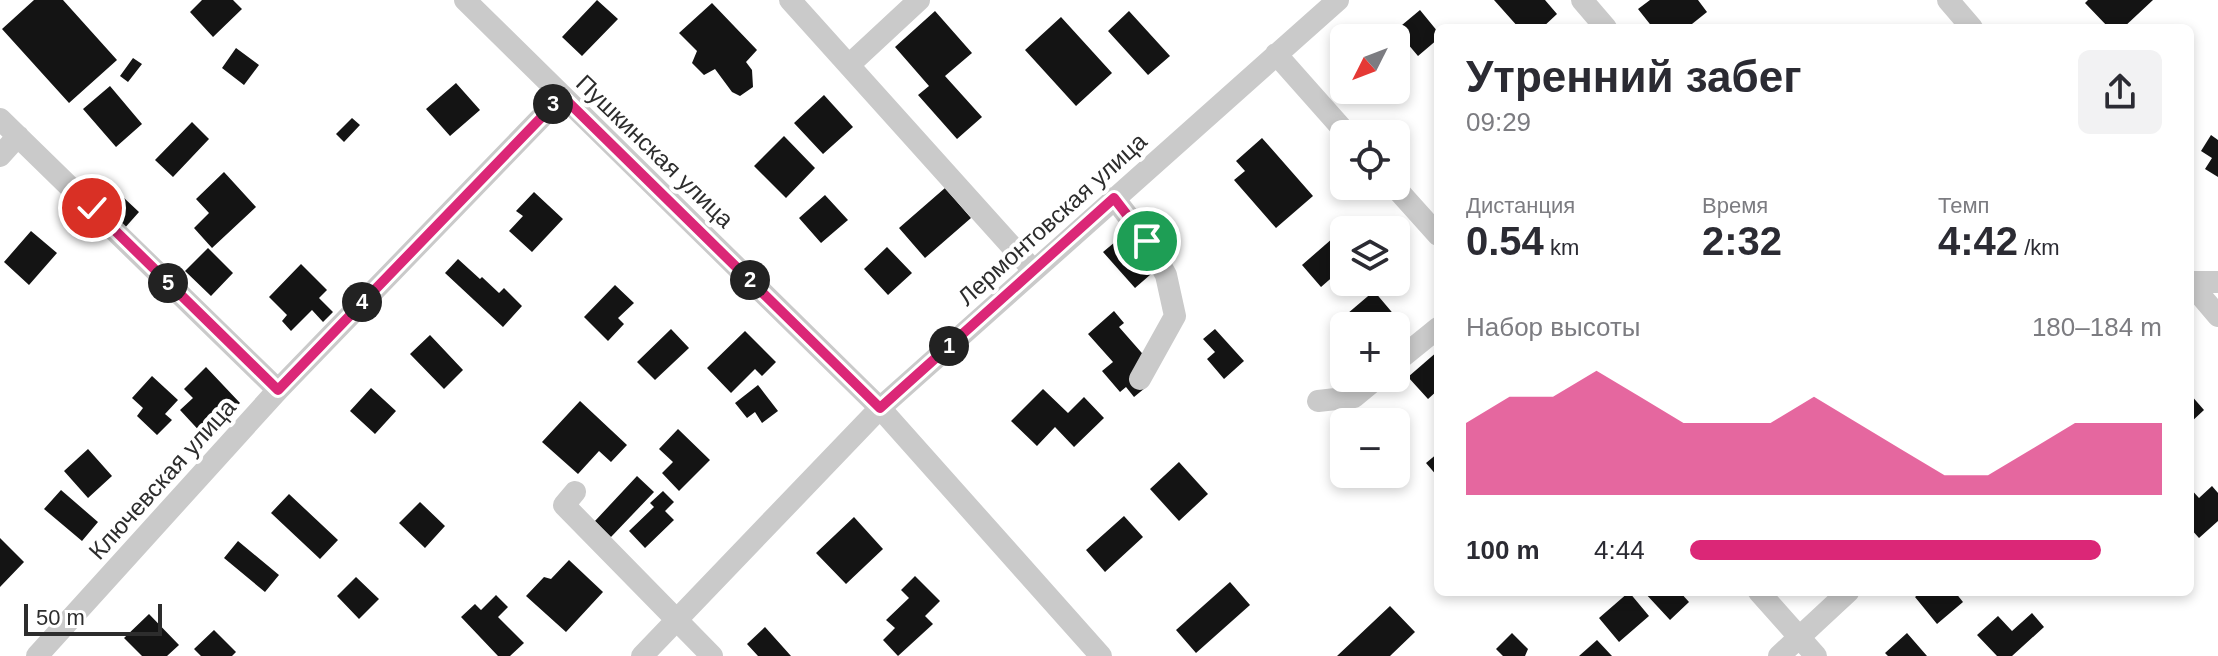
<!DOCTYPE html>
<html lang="ru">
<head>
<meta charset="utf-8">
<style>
  :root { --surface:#fff; --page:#f2f2f3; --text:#2b2b33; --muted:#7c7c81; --accent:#db2777 }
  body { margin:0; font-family:Helvetica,sans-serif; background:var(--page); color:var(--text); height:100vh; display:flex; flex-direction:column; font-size:30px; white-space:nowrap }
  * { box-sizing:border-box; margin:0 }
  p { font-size:26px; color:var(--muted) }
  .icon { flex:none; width:44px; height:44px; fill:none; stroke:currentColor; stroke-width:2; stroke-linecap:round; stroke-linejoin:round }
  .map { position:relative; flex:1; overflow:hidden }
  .panel { position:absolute; left:1434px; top:24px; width:760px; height:572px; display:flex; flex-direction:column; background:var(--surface); border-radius:12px; box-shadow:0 4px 12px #0003 }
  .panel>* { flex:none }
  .needle { width:52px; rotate:228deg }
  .fabs { position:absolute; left:1330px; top:24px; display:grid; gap:16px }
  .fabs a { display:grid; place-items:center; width:80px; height:80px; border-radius:12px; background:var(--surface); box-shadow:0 4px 12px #0003; font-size:40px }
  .scale { position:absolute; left:24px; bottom:20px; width:138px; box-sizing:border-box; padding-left:8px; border:4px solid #2d2d2d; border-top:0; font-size:22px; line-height:28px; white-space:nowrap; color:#2d2d2d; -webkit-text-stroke:6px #fff; paint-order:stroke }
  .pin { position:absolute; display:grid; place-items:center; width:68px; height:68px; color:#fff; margin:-34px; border:4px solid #fff; border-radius:50%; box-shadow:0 2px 8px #0007 }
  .km { position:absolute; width:40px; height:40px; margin:-20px; border-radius:50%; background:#222; color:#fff; font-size:22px; line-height:40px; text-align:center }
  .round { display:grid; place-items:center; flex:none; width:84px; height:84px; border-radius:12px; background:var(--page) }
  .summary { display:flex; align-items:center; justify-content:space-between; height:136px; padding:0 32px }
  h1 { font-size:44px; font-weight:700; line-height:60px }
  .stats { display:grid; grid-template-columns:repeat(3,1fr); gap:12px; height:136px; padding:8px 32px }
  .stats div { display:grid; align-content:center }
  .stats b { font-size:40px; font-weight:700 }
  .stats small { font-size:22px; font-weight:400 }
  .stats p { font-size:22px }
  .chart { height:224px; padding:16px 32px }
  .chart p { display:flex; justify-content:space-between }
  .chart svg { width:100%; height:144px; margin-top:8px; fill:var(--accent); opacity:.7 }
  ul { padding:0 32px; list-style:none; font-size:26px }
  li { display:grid; grid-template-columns:128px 96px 1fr; align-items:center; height:60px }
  li i { height:20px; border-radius:10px; background:var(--accent) }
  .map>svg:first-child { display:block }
</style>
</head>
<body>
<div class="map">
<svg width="2218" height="656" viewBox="0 0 2218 656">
  <rect width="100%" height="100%" fill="#fff"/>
  <!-- building -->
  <path fill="#141414" d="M34,0H63L117,60L69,103L2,29Z
    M202,0H233L242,9L213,37L190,12Z
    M597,0L618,19L582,56L562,37Z
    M1494,0H1545L1557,14L1542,28H1519Z
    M1650,0H1698L1707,12L1687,28H1653L1638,9Z
    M2088,0H2153L2123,28H2109L2085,3Z
    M712,3L757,50L746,62L752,70L753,87L740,96L732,92L715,69L704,75L692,63L697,51L679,33Z
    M1420,10L1438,32V39L1418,56L1396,30Z
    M935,11L972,53L945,76L982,117L957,139L918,95L929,86L895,47Z
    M1129,11L1170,56L1148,75L1108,31Z
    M1061,17L1112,73L1076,106L1025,50Z
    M236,48L259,65L244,85L222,68Z
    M133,58L142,64L128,82L120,76Z
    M456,83L480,110L450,136L426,109Z
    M110,86L142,124L116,147L83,109Z
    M824,95L853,127L823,154L794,123Z
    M352,118L360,125L344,142L336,134Z
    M192,122L209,139L173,177L155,160Z
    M2211,135L2218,140V177L2205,169L2212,158L2201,151Z
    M784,136L815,168L786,198L754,166Z
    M1262,138L1313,196L1276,228L1234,180L1245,171L1236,161Z
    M224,172L256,207L212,248L194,228L209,213L196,199Z
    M945,188L971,218L925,258L899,228Z
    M534,192L563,219L532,252L509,231L523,216L516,211Z
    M825,195L848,220L821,243L799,218Z
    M124,198L139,212L123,230L108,216Z
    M31,231L57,253L29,285L4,262Z
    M1127,232L1158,268L1135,288L1103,252Z
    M1333,238L1344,251V267L1321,287L1302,265Z
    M887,247L912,273L888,295L864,269Z
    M208,248L233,273L211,296L185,271Z
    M458,259L480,279L482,277L499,293L504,288L522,306L503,327L445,273Z
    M301,264L327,290L319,298L333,312L323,322L312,310L291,331L282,321L287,315L269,297Z
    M615,285L634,303L618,318L624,324L608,341L584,317Z
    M1374,291L1407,330L1396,339V326H1344V337L1334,325Z
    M1114,311L1124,323L1119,327L1148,360L1145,388L1134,397L1126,387L1120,392L1102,371L1113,362L1088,334Z
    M671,329L689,348L655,380L637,362Z
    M1215,329L1244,361L1224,379L1207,359L1215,352L1203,339Z
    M745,331L776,362L762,376L755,369L731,393L707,368Z
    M430,335L463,370L444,389L410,354Z
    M1438,351V390L1428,399L1408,377Z
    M206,367L240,403L205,437L180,410L193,398L184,389Z
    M152,376L178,400L165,414L172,420L157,435L137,416L143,408L132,398Z
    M758,385L778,411L762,423L755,412L747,418L735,403Z
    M371,388L396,411L375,434L350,411Z
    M1043,389L1068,413L1084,397L1104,418L1074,447L1055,427L1037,446L1011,421Z
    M2190,394L2204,410L2190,423Z
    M580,401L627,445L611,462L599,451L578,474L542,442Z
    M678,429L710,460L679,491L662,473L673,462L659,449Z
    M88,449L112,476L88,498L64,471Z
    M1438,453V477L1426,463Z
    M1179,462L1208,494L1179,521L1150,489Z
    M637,476L654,492L611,537L595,521Z
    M2212,486L2218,493V521L2199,538L2190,528L2194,520L2190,515V488L2199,498Z
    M61,490L98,522L82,541L44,509Z
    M663,491L674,502L665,511L674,520L645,548L629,531L654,507L650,503Z
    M289,494L338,540L320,559L271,513Z
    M420,502L445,526L425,548L399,523Z
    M1124,516L1143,537L1105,572L1086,550Z
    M854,517L883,549L846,584L816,553Z
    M0,538L24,562L0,587Z
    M238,541L279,575L265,592L224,558Z
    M569,560L603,592L566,632L526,596L544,577L551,579Z
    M915,576L940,601L925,616L933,624L898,656L883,640L895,628L886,620L909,598L901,590Z
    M356,577L379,599L359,619L337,596Z
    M1230,582L1250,605L1196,653L1176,630Z
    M1629,592L1649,616L1619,642L1599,618Z
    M1644,592H1680L1689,602L1670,620Z
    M1921,592H1955L1963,602L1937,624L1915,597Z
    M496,595L508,607L498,617L524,643L510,656H498L461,617L475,604L481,610Z
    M1390,606L1415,632L1390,656H1337Z
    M2032,613L2044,627L2012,656H1997L1977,635L1998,616L2012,631Z
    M149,614L179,645L167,656H142L124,638Z
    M765,627L791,656H758L747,644Z
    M214,630L236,652L232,656H201L194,649Z
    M1512,633L1528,649L1525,656H1503L1496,649Z
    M1907,633L1927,656H1888L1885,653Z
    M1597,640L1612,656H1579Z"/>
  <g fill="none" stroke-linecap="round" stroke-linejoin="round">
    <!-- minor -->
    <path stroke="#cacaca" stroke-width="22" d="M465,0L880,408L1101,656
      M790,0L1033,270
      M1582,0L1606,28
      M1948,0L1972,28
      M1276,54L1347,134
      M849,65L919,0
      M0,119L278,390
      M0,156L18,136
      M1394,186L1438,235
      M1114,198L1147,241L1166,275L1175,316L1140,379
      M2190,282H2218
      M2190,283L2218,316
      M1396,362L1438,328
      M1318,401L1354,397L1377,378
      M575,492L564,505L712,656
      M1759,592L1816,656
      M37,656L278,390L562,96
      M642,656L880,408L1338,0
      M1779,656L1848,592"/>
  </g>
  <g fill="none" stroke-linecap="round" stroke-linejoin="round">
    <!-- route casing -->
    <g stroke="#fff" stroke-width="16">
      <path id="route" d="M92,208L278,390L562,96L880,408L1114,198L1147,241"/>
    </g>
    <!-- route -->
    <use href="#route" stroke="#db2777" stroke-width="10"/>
  </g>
  <g text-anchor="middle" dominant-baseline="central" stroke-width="8" stroke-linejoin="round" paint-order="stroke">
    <!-- street labels -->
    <g font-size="24" fill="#2d2d2d" stroke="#fff">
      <text transform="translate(655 151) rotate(44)">Пушкинская улица</text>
      <text transform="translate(1052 219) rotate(-42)">Лермонтовская улица</text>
      <text transform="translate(162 479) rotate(-48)">Ключевская улица</text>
    </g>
  </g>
</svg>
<div class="fabs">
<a><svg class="needle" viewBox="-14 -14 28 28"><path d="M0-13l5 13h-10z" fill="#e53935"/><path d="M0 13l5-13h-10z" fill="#7c7c81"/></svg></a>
<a><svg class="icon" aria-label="locate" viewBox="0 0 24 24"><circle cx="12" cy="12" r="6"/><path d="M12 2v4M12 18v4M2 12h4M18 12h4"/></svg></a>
<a><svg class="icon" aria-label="layers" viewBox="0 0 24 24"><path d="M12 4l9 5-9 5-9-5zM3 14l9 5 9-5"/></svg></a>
<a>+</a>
<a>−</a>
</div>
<div class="scale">50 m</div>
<div class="pin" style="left:1147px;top:241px;background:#1e9e55"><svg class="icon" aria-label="arrive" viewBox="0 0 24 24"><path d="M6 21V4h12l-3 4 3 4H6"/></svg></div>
<div class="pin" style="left:92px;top:208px;background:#d93025"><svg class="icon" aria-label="check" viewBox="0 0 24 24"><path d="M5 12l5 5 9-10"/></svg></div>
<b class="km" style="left:949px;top:346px">1</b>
<b class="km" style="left:750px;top:280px">2</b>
<b class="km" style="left:553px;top:104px">3</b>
<b class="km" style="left:362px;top:302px">4</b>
<b class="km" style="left:168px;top:283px">5</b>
<section class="panel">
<div class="summary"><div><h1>Утренний забег</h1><p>09:29</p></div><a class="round"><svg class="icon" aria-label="share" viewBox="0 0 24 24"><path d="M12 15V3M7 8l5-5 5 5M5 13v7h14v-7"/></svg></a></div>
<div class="stats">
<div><p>Дистанция</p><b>0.54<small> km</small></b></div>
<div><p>Время</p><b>2:32</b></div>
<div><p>Темп</p><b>4:42<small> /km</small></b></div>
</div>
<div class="chart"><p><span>Набор высоты</span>180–184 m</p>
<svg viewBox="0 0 160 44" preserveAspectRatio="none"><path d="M0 44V22L10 14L20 14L30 6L40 14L50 22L60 22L70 22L80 14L90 22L100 30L110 38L120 38L130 30L140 22L150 22L160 22V44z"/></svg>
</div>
<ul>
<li><b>100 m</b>4:44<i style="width:87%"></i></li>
</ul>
</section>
</div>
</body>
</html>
